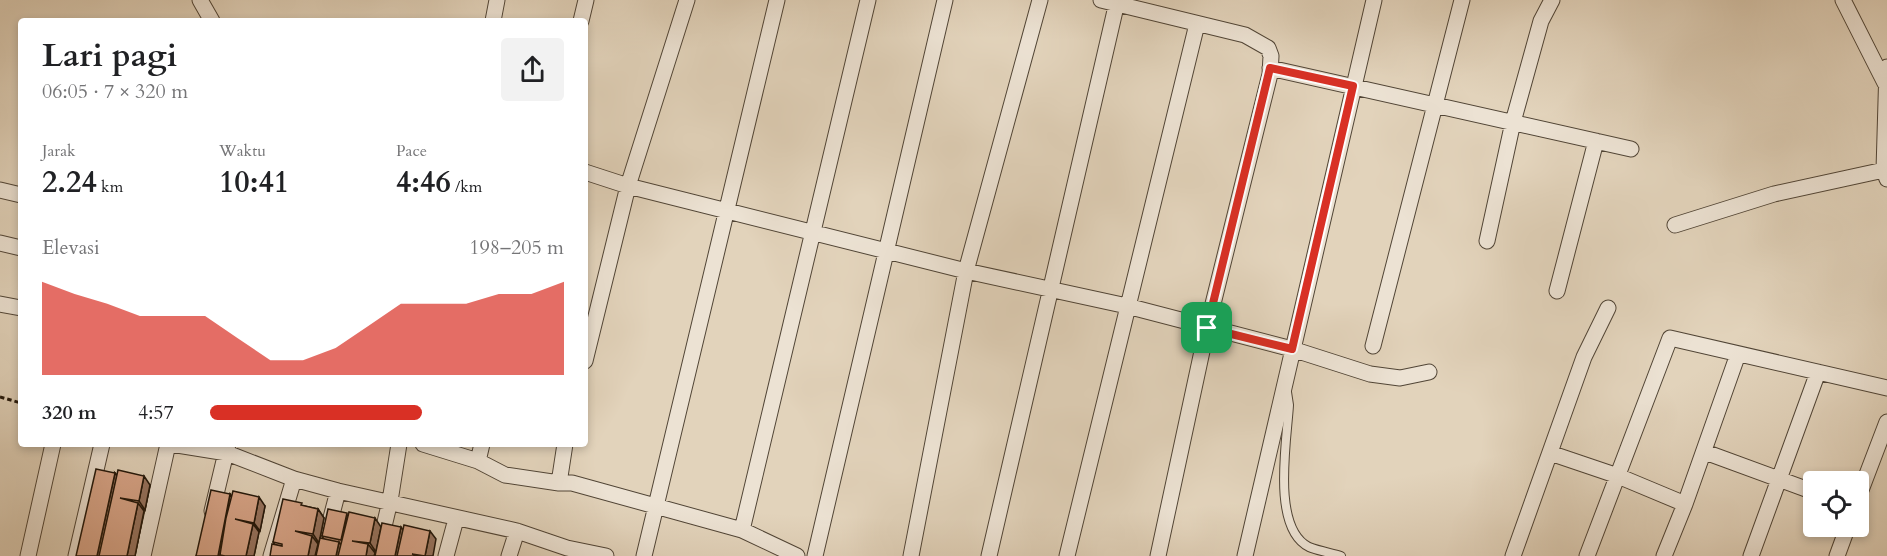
<!DOCTYPE html>
<html lang="id">
<head>
<meta charset="utf-8">
<style>
  :root { --surface:#fff; --page:#f2f2f2; --text:#202124; --muted:#757577; --accent:#d93025 }
  body { margin:0; font-family:Cardo,serif; background:var(--page); color:var(--text); height:100vh; display:flex; flex-direction:column; font-size:22px; white-space:nowrap }
  * { box-sizing:border-box; margin:0 }
  p { font-size:20px; color:var(--muted) }
  .icon { flex:none; width:33px; height:33px; fill:none; stroke:currentColor; stroke-width:2; stroke-linecap:round; stroke-linejoin:round }
  .map { position:relative; flex:1; overflow:hidden }
  .sheet { position:absolute; left:18px; top:18px; width:570px; height:429px; display:flex; flex-direction:column; background:var(--surface); border-radius:6px; box-shadow:0 3px 9px #0003 }
  .sheet>* { flex:none }
  .controls { position:absolute; left:1803px; top:471px; display:grid; gap:12px }
  .controls a { display:grid; place-items:center; width:66px; height:66px; border-radius:6px; background:var(--surface); box-shadow:0 3px 9px #0003; font-size:30px }
  .pin { position:absolute; display:grid; place-items:center; width:51px; height:51px; color:#fff; margin:-26px; border-radius:12px; box-shadow:0 3px 9px #0006 }
  .round { display:grid; place-items:center; flex:none; width:63px; height:63px; border-radius:6px; background:var(--page) }
  .summary { display:flex; align-items:center; justify-content:space-between; height:102px; padding:0 24px }
  h1 { font-size:33px; font-weight:700; line-height:45px }
  .figures { display:grid; grid-template-columns:repeat(3,1fr); gap:9px; height:102px; padding:6px 24px }
  .figures div { display:grid; align-content:center }
  .figures b { font-size:30px; font-weight:700 }
  .figures small { font-size:16px; font-weight:400 }
  .figures p { font-size:16px }
  .chart { height:168px; padding:12px 24px }
  .chart p { display:flex; justify-content:space-between }
  .chart svg { width:100%; height:108px; margin-top:6px; fill:var(--accent); opacity:.7 }
  ul { padding:0 24px; list-style:none; font-size:20px }
  li { display:grid; grid-template-columns:96px 72px 1fr; align-items:center; height:45px }
  li i { height:15px; border-radius:8px; background:var(--accent) }
  .map>svg:first-child { display:block }
</style>
</head>
<body>
<div class="map">
<svg width="1887" height="556" viewBox="0 0 1887 556">
  <rect width="100%" height="100%" fill="#e2d3bb"/>
  <filter id="stains"><feTurbulence type="fractalNoise" baseFrequency=".00333" numOctaves="4"/><feColorMatrix values="0 0 0 0 .2 0 0 0 0 .09 0 0 0 0 .02 0 0 0 .5 -.17"/></filter>
  <radialGradient id="worn" r=".72"><stop offset=".6" stop-color="#630" stop-opacity="0"/><stop offset="1" stop-color="#630" stop-opacity=".3"/></radialGradient>
  <g fill="none" stroke-linecap="round" stroke-linejoin="round">
    <!-- service casing -->
    <g stroke="#514536" stroke-width="10">
      <path id="service" d="M1287,392L1289,405C1287,440 1271,528 1309,547C1319,551 1331,553 1341,556"/>
    </g>
    <!-- minor casing -->
    <g stroke="#514536" stroke-width="17">
      <path id="minor" d="M200,0L212,21
        M1101,0L1245,35L1268,48L1271,56L1270,74L1207,328L1158,556
        M1843,0L1885,83
        M493,21L497,0
        M581,21L586,0
        M1887,67L1884,170L1887,179
        M1270,68L1631,149
        M585,172L628,186L966,271L1127,306L1292,349L1370,374L1400,378L1429,372
        M0,190L21,195
        M1675,225L1774,194L1884,170
        M1487,241L1513,122L1541,21L1552,0
        M0,243L21,248
        M1557,291L1596,141
        M0,304L21,308
        M1373,346L1462,0
        M585,361L628,186L687,0
        M171,444L227,453L294,479L338,491L517,531L567,548L606,556
        M423,444L478,461
        M482,444L478,461L505,475L559,483
        M565,444L559,483H572L742,530L797,556
        M1705,452L1814,492
        M1550,453L1618,476L1685,504L1664,556
        M1858,498L1887,422
        M1685,504L1738,354
        M212,511L228,444
        M742,530L868,0
        M28,556L53,444
        M76,556L102,444
        M143,556L168,444
        M271,556L294,479
        M321,556L338,491
        M377,556L390,501L399,444
        M446,556L456,519
        M509,556L517,531
        M644,556L777,0
        M815,556L945,0
        M911,556L966,271L1040,0
        M989,556L1117,2
        M1067,556L1197,24
        M1245,556L1374,0
        M1513,556L1584,357L1608,308
        M1587,556L1670,338L1887,388
        M1751,556L1818,372
        M1837,556L1848,526"/>
    </g>
    <!-- path -->
    <path stroke="#21160a" stroke-width="3" stroke-dasharray="4.5 3" stroke-linecap="butt" d="M0,397L21,403"/>
    <!-- service -->
    <use href="#service" stroke="#ece2d3" stroke-width="8"/>
    <!-- minor -->
    <use href="#minor" stroke="#ece2d3" stroke-width="15"/>
  </g>
  <!-- wall -->
  <path fill="#ba8e76" stroke="#21160a" stroke-width="1.5" d="M115,473L117,475L150,485L145,510H143L144,511L135,556Z
    M230,494L232,497L265,506L260,531H258L259,532L254,556H196Z
    M304,506L318,509L324,518L320,538L324,539L322,536L348,515L381,527L376,552L373,551L375,553L374,556H316L319,543H317L318,544L315,556L275,545L273,542Z"/>
  <!-- shaded-wall -->
  <path fill="#977460" stroke="#21160a" stroke-width="1.5" d="M115,473L121,481L105,556H97Z
    M144,476L150,485L145,510L139,501Z
    M230,494L236,503L220,555V556H218Z
    M259,497L265,506L260,531L254,523Z
    M138,503L144,511L135,556H127Z
    M318,509L324,518L319,543L313,534Z
    M375,518L381,527L376,552L370,543Z
    M253,524L259,532L254,556H246Z
    M401,527L407,536L403,556H395Z
    M430,531L436,539L433,556H425Z
    M312,536L318,544L315,556H308Z
    M339,542L345,551L344,556H336Z
    M368,544L375,553L374,556H366Z"/>
  <!-- building -->
  <path fill="#d8a589" stroke="#21160a" stroke-width="1.5" d="M96,469L115,473L97,556H76Z
    M118,470L144,476L139,501L120,498L138,503L127,556H99Z
    M211,490L230,494L218,556H196Z
    M233,491L259,497L254,523L235,519L253,524L246,556H225L220,555L226,518Z
    M283,499L302,503L301,505L318,509L313,534L295,531L312,536L308,556H270L272,544L282,546V544L273,542Z
    M328,509L347,513L341,540L322,536Z
    M349,512L375,518L370,543L352,541L368,544L366,556H338Z
    M382,523L401,527L395,556H375Z
    M404,525L430,531L425,556L412,554L419,556H397Z
    M320,538L339,542L336,556H316Z"/>
  <g fill="none" stroke-linecap="round" stroke-linejoin="round">
    <!-- route casing -->
    <g stroke="#fff" stroke-width="12">
      <path id="route" d="M1270,68L1353,86L1292,349L1207,328Z"/>
    </g>
    <!-- route -->
    <use href="#route" stroke="#d93025" stroke-width="8"/>
  </g>
  <rect width="100%" height="100%" filter="url(#stains)"/>
  <rect width="100%" height="100%" fill="url(#worn)"/>
</svg>
<div class="controls">
<a><svg class="icon" aria-label="locate" viewBox="0 0 24 24"><circle cx="12" cy="12" r="6"/><path d="M12 2v4M12 18v4M2 12h4M18 12h4"/></svg></a>
</div>
<div class="pin" style="left:1207px;top:328px;background:#1e9e55"><svg class="icon" aria-label="arrive" viewBox="0 0 24 24"><path d="M6 21V4h12l-3 4 3 4H6"/></svg></div>
<section class="sheet">
<div class="summary"><div><h1>Lari pagi</h1><p>06:05 · 7 × 320 m</p></div><a class="round"><svg class="icon" aria-label="share" viewBox="0 0 24 24"><path d="M12 15V3M7 8l5-5 5 5M5 13v7h14v-7"/></svg></a></div>
<div class="figures">
<div><p>Jarak</p><b>2.24<small> km</small></b></div>
<div><p>Waktu</p><b>10:41</b></div>
<div><p>Pace</p><b>4:46<small> /km</small></b></div>
</div>
<div class="chart"><p><span>Elevasi</span>198–205 m</p>
<svg viewBox="0 0 160 44" preserveAspectRatio="none"><path d="M0 44V6L10 11L20 15L30 20L40 20L50 20L60 29L70 38L80 38L90 33L100 24L110 15L120 15L130 15L140 11L150 11L160 6V44z"/></svg>
</div>
<ul>
<li><b>320 m</b>4:57<i style="width:60%"></i></li>
</ul>
</section>
</div>
</body>
</html>
